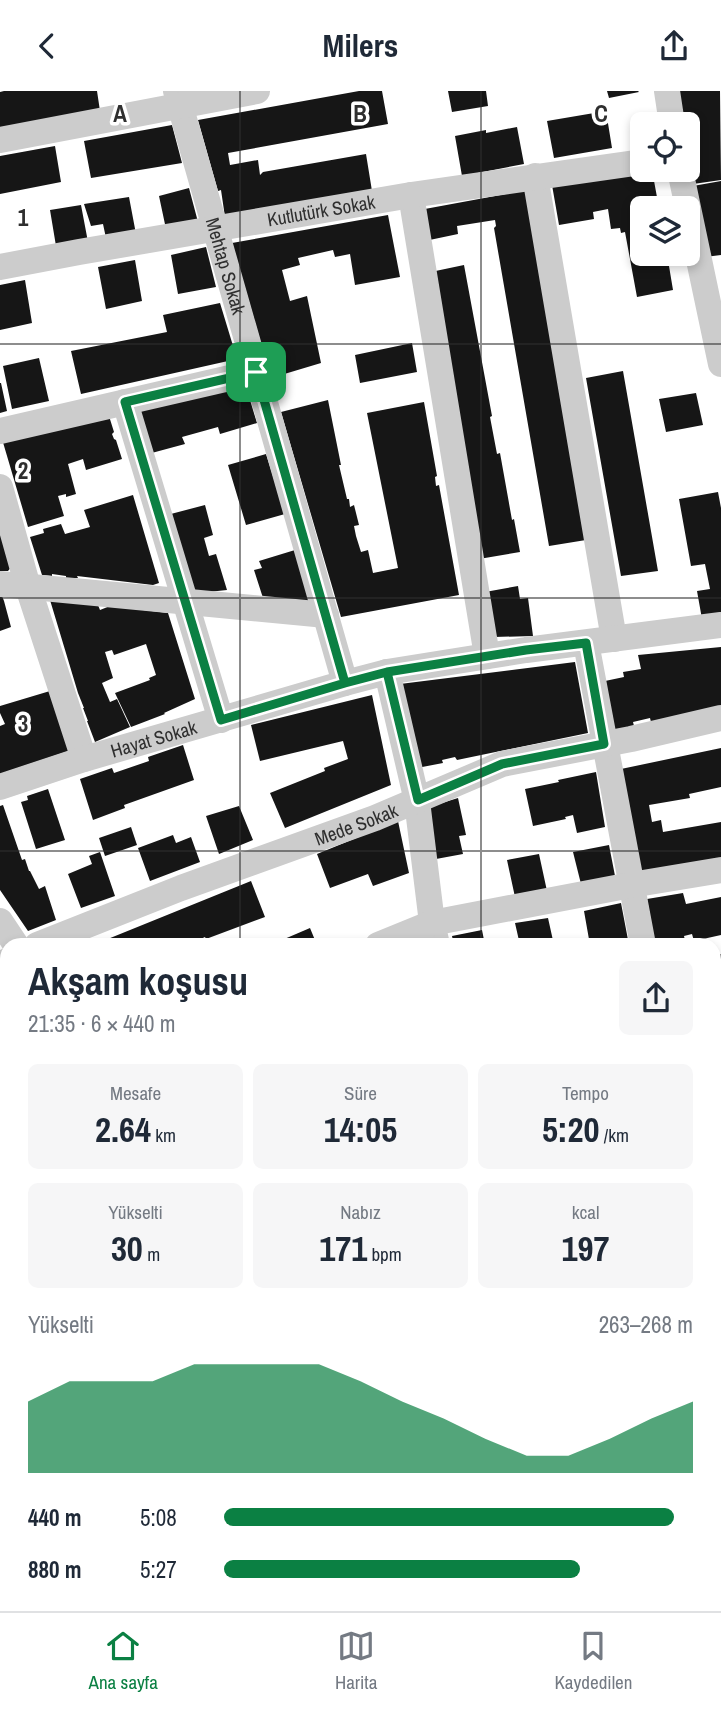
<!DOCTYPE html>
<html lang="tr">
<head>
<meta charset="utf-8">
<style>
  :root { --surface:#fff; --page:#f6f6f7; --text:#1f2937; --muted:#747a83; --line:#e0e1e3; --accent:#0b8043 }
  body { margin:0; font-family:"Archivo Narrow",sans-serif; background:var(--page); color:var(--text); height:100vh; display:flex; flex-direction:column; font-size:26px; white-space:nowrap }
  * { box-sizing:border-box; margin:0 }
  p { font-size:23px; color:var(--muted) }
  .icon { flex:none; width:38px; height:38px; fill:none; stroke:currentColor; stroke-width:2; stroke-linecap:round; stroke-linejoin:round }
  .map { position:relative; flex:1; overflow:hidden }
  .panel { position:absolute; left:0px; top:847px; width:721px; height:674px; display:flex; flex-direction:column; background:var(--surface); border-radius:21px 21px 0 0; box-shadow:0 4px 10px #0003 }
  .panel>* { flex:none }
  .tools { position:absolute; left:630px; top:21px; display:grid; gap:14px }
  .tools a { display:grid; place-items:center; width:70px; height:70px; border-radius:10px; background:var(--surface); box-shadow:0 4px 10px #0003; font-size:35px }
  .pin { position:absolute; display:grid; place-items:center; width:60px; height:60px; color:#fff; margin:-30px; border-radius:14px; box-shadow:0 4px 10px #0006 }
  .round { display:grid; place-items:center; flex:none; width:74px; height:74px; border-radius:10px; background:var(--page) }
  .summary { display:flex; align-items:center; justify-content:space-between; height:119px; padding:0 28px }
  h1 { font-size:38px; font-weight:700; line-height:52px }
  .stats { display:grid; grid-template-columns:repeat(3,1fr); gap:10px; height:119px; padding:7px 28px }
  .stats div { display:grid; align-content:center; border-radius:10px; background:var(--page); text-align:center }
  .stats b { font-size:35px; font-weight:700 }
  .stats small { font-size:19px; font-weight:400 }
  .stats p { font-size:19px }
  .chart { height:196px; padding:14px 28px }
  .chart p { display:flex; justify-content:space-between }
  .chart svg { width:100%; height:126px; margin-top:7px; fill:var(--accent); opacity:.7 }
  ul { padding:0 28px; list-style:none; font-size:23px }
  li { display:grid; grid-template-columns:112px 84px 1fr; align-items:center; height:52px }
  li i { height:18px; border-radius:9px; background:var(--accent) }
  header { display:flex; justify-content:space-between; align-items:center; height:91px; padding:0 28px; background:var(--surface); font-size:32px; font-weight:700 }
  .dock { display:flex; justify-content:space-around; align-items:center; height:98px; border-top:2px solid var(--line); background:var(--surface); font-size:19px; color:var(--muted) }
  .dock a { display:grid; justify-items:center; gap:4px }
  .dock .active { color:var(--accent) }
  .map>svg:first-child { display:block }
</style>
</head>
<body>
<header><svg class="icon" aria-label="back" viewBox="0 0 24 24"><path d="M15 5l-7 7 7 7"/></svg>Milers<svg class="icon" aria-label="share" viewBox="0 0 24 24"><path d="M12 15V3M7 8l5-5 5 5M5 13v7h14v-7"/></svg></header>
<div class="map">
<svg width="721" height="1520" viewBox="0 0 721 1520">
  <rect width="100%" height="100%" fill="#fff"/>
  <!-- building -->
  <path fill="#161616" d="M4,0H97L100,20L0,39V1Z
    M359,0H382L388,33L228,62L230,74L258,69L260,84L263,81L366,63L372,100L225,126L221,99L218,100L198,29Z
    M448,0H486L488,15L452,21Z
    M607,0H638L639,1L609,7Z
    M677,0H720L721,89L693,93L688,58V33H684Z
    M606,20L612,57L554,67L547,30Z
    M172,34L182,72L91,87L84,50Z
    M517,36L524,73L462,85L455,45L486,39V42Z
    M55,55L61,91L0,103V65Z
    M642,79H652L659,117H642V163H667L673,199L637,206L625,141L621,142L620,137L611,138L608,118L593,121L594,128L559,134L552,94Z
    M721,90V164L705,166L693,95Z
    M189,97L198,131L166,138L159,105Z
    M527,99L586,449L549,455L494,137L496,135L495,129L457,135L458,143L420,151L414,120Z
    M129,106L136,143L106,147L103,133L91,135L84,113Z
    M81,114L88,151L56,155L50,119Z
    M388,124L400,186L355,194L350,163L335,166L333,159L298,167L300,174L282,179L290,210L307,205L321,272L271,287L232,152Z
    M206,156L216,196L178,203L171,164Z
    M135,169L142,210L106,218L98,176Z
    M464,174L492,325L490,326L497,363L500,362L512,429L514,428L520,461L479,468L426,182Z
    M25,189L32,232L0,239V194Z
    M220,212L237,268L81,303L71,260L167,241L163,224Z
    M412,252L417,281L360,292L355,264Z
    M39,267L49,310L12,318L3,275Z
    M623,280L658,480L621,485L586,287Z
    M0,292H1L7,320L0,322Z
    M246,296L257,332L220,343L218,336L182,346L185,353L148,363L135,319Z
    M696,302L703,334L666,341L659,308Z
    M328,309L341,374H339L347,408H349L350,416L354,414L359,434L354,435L356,445L361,461L368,459L373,482L398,477L367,322L424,311L437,385L435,386L436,395L439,394L459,504L341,526L281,321Z
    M109,325L114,341L112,343L114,348L116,349L122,368L86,379L83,368L68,373L76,403L66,406V403L58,405L64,425L28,436L2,348Z
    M266,363L285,423L246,434L228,374Z
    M718,401L721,417V526L702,528L697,500L710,498L705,473L691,475L679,408Z
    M133,404L159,492L153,494L77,485L78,487H66V485L52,483V485L42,484L30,446L44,442L43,438L61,433L65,443L90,436L84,419Z
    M205,414L213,444L204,447L209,465L216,463L227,499L208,501L188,499L167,424Z
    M0,438L12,475L8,480H0Z
    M295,459L311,513L263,507L254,479L262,477L259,470Z
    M518,495L520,508L528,507L533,545L494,546L485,501Z
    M0,500L4,510L11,536L0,540Z
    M50,509L98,514L100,519L110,515L168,522L195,608L164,622L165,623L131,636L115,602L150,589L149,587L156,584L146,553L114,564L112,559L105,561L113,587L102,592L110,611L117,608L130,636L95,651L87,630H88L83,617H84L78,602Z
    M721,556V619L651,631L650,627L633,631L634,635L614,639L605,590L624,586L623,581L641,578L638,564Z
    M575,571L588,642L457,669L455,666L442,669L443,672L417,677L400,593Z
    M50,600L69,660L0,683V635L5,633L0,622V615Z
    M372,604L391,694L285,737L270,702L325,680L324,677L348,668L343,650L260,670L251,634Z
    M183,654L194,689L124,714L125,717L93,729L80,688L112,677L114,682L149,670L148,666Z
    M721,657V696L689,703L690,707L649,714L652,731L661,729L663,741L721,731V770L642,783L621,678Z
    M596,681L605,736L577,742L573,724L565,726L566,728L533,735L525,698L559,691L558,689Z
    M48,698L65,749L36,758L21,711L28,709L27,705Z
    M458,707L466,744L459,745L463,763L436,768L426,717Z
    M3,714L22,769L25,768L29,780H30L39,798L45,795L56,829L28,840L0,799V715Z
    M239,715L253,749L219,763L206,725Z
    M398,730L409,782L373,795L368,783L330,797L317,763Z
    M131,736L137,754L105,765L99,747Z
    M173,744L176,752L191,746L200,771L150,790L138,757Z
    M609,754L616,790L582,797L573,761Z
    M100,761L115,805L81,817L68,783L92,773L89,765Z
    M539,763L547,800L515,806L507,769Z
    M251,790L265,826L206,848L205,846L194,851L196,854H93Z
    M683,802L686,813L721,806V844L694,850L692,843L684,845L686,854H655L647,808Z
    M621,812L629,854H606L605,851L590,854L584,820Z
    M548,827L554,854H520L515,832Z
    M310,837L317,854H272L283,850L282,849Z
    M482,839L485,854H454L452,845Z
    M721,863V912L714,914V865Z
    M7,895V939L0,943V899Z
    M7,969V1013L0,1017V973Z
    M720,992L721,1044L714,1045V993Z
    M7,1046V1089L0,1093V1050Z
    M721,1068V1151L714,1153V1069Z
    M2,1300L4,1304L7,1303V1372L0,1375V1301Z
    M7,1412V1465L0,1467V1414Z
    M7,1502V1514H118L102,1520H0V1505Z
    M256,1514H309L311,1520H259Z
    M328,1514H385L369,1520H330Z
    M506,1514H638L621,1520H508Z"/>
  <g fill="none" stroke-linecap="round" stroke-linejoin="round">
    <!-- minor -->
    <g stroke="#ccc" stroke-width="26">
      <path id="s1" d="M176,0L345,592"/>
      <path d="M667,0L672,33"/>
      <path d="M0,49L257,0"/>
      <path d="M680,79L721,273"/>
      <path d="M535,85L614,548"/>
      <path d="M411,104L487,565"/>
      <path id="s2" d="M0,176L79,161L411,104L642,71"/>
      <path d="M125,311L221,629"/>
      <path d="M0,340L256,281"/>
      <path d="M0,396L28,496L84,668"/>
      <path d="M0,493L326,524"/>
      <path d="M586,552L643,854"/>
      <path d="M387,581L417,710L432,832L437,854"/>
      <path id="s3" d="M0,696L84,668L345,592L387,581L526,559L721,534"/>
      <path d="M0,830L16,854"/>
      <path id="s4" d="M37,854L181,797L375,727L502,673L631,648L721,627"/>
      <path d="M378,854L432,832L631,794L721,779"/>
      <path d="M0,875L7,870"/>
      <path d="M714,924L721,923"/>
      <path d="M0,1035L7,1031"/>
      <path d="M714,1060L721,1059"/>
      <path d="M0,1175L7,1171"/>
      <path d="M714,1177L721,1175"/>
      <path d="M714,1200L721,1262"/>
      <path d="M714,1334L721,1331"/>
      <path d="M0,1388L7,1386"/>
      <path d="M714,1497L721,1494"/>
      <path d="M248,1514L250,1520"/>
      <path d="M162,1520L180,1514"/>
      <path d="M656,1520L672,1514"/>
    </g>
  </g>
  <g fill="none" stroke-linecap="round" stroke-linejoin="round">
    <!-- route casing -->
    <g stroke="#fff" stroke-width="14">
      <path id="route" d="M256,281L345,592L387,581L418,709L502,673L604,653L586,552L526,559L387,581L345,592L221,629L125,311L256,281"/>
    </g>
    <!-- route -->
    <use href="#route" stroke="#0b8043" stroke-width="9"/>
  </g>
  <!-- grid -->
  <path fill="none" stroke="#2f2f2f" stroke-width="2" stroke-opacity="0.55" d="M240,0V854M481,0V854M0,253H721M0,507H721M0,760H721M0,1013H7M714,1013H721M0,1267H7M714,1267H721M240,1514V1520M481,1514V1520"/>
  <g text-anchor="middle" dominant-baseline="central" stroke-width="7" stroke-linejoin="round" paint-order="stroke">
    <!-- street labels -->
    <g font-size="19" fill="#2f2f2f" stroke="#fff">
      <text stroke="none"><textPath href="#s2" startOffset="326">Kutlutürk Sokak</textPath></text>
      <text stroke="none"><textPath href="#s1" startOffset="182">Mehtap Sokak</textPath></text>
      <text stroke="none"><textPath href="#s3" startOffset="161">Hayat Sokak</textPath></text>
      <text stroke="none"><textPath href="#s4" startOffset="341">Mede Sokak</textPath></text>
    </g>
  </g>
  <g font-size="23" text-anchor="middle" font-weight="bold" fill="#2f2f2f" stroke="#fff" stroke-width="7" stroke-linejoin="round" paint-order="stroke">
    <text x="120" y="31">A</text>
    <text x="360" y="31">B</text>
    <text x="601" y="31">C</text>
    <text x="23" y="135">1</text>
    <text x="23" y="388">2</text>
    <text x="23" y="641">3</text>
  </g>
</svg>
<div class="tools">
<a><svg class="icon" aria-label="locate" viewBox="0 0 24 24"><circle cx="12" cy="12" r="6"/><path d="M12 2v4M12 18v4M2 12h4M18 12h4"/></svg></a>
<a><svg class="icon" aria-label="layers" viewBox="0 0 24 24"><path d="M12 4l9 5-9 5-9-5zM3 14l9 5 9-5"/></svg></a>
</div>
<div class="pin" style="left:256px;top:281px;background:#1e9e55"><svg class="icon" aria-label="arrive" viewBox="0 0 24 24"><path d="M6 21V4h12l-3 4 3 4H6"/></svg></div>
<section class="panel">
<div class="summary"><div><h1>Akşam koşusu</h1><p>21:35 · 6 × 440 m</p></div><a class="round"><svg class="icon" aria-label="share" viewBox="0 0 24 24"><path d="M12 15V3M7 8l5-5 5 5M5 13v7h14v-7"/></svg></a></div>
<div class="stats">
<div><p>Mesafe</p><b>2.64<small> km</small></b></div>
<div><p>Süre</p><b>14:05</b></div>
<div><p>Tempo</p><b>5:20<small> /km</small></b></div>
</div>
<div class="stats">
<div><p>Yükselti</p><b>30<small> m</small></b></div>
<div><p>Nabız</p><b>171<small> bpm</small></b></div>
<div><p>kcal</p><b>197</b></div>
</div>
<div class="chart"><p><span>Yükselti</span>263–268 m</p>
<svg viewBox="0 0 160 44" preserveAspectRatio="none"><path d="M0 44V19L10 12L20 12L30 12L40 6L50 6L60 6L70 6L80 12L90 19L100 25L110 32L120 38L130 38L140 32L150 25L160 19V44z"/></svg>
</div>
<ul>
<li><b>440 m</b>5:08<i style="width:96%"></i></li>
<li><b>880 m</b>5:27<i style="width:76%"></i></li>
</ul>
</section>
</div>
<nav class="dock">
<a class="active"><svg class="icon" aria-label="home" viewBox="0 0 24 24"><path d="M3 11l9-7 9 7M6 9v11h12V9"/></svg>Ana sayfa</a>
<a><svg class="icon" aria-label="map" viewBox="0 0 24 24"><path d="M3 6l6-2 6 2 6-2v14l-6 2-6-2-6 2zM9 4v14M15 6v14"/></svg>Harita</a>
<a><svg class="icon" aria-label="saved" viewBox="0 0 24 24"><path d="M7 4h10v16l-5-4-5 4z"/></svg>Kaydedilen</a>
</nav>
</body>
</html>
